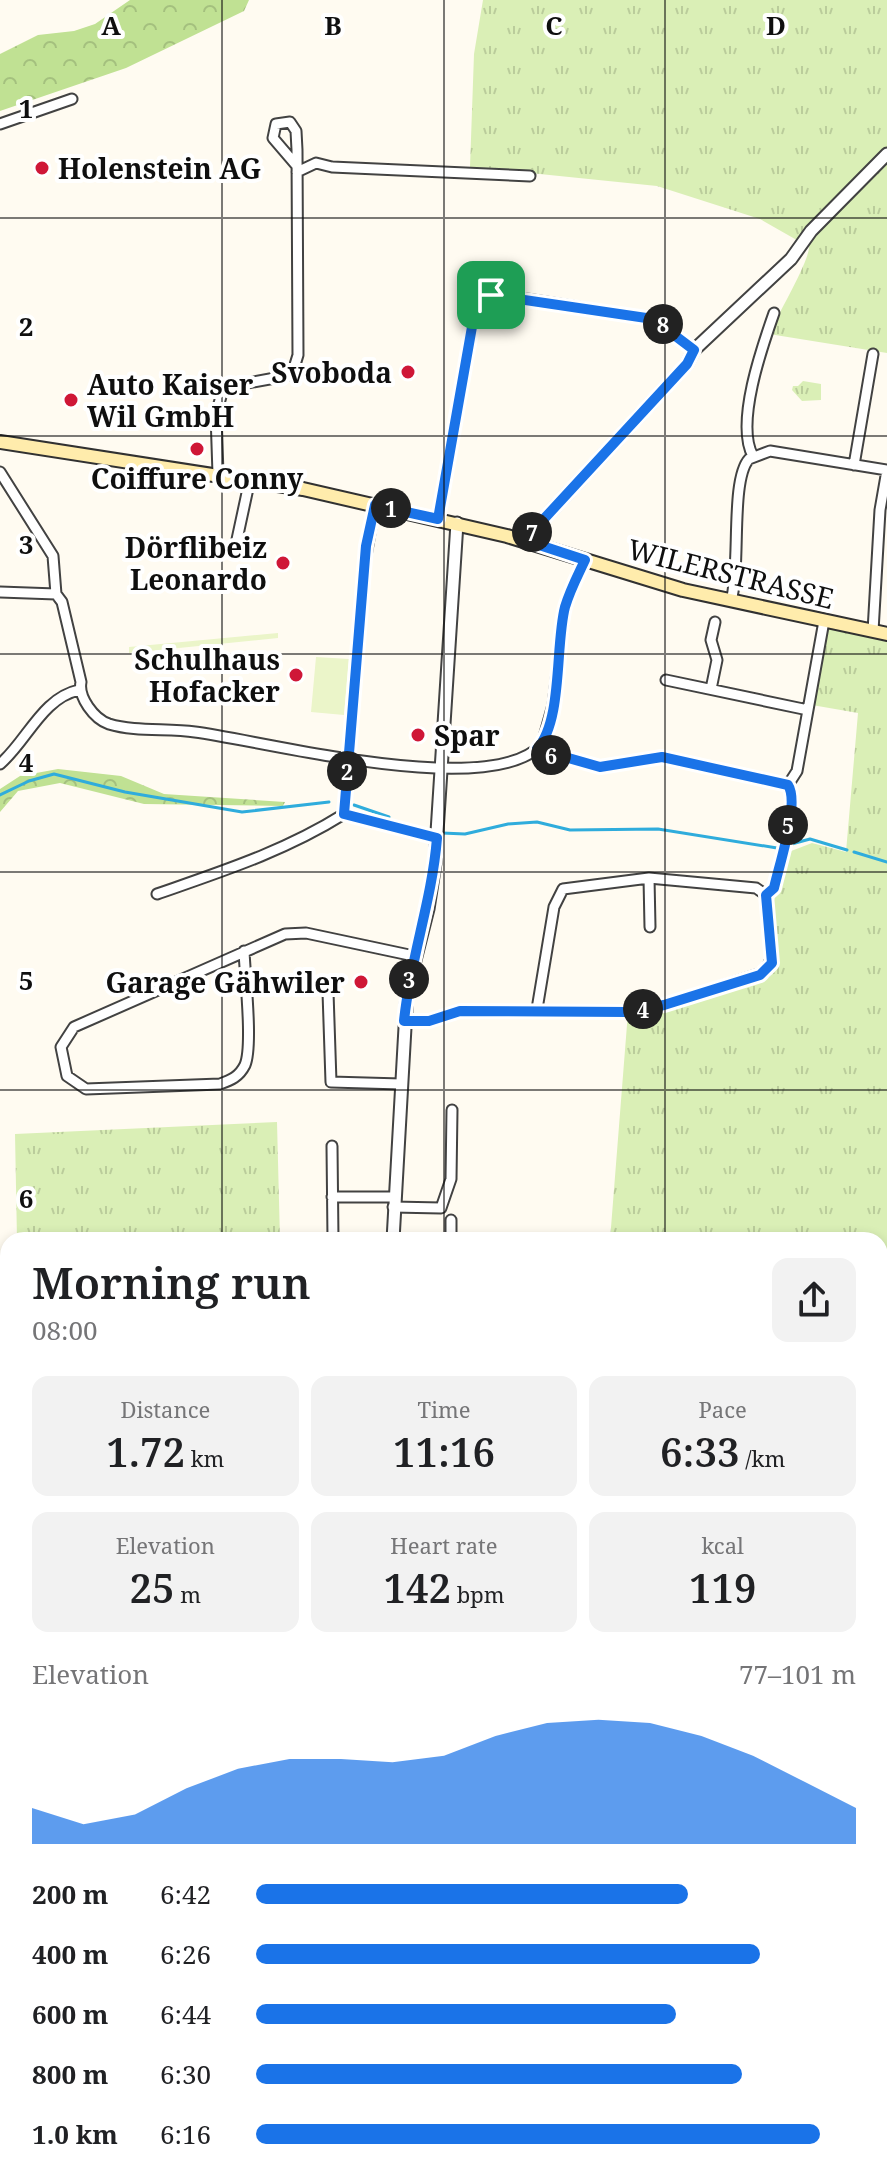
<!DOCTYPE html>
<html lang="en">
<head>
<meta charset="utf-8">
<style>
  :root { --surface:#fff; --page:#f2f2f2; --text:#202124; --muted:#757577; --accent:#1a73e8 }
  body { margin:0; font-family:"Noto Serif",serif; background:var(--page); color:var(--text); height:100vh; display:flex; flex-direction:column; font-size:30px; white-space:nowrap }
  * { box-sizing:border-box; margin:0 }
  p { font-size:26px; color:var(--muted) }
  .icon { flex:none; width:44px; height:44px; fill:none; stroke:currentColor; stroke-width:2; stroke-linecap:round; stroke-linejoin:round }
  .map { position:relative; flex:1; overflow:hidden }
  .side { position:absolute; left:0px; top:1232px; width:888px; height:948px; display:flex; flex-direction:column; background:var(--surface); border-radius:24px 24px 0 0; box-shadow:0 4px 12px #0003 }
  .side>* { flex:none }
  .pin { position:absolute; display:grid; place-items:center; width:68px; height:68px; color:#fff; margin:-34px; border-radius:16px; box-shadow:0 4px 12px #0006 }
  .km { position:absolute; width:40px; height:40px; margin:-20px; border-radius:50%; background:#222; color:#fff; font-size:22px; line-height:40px; text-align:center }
  .round { display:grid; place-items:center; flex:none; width:84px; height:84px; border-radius:16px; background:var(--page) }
  .head { display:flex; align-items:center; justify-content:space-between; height:136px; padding:0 32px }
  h1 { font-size:44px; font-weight:600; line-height:60px }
  .stats { display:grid; grid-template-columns:repeat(3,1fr); gap:12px; height:136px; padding:8px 32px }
  .stats div { display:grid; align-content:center; border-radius:16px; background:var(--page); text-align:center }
  .stats b { font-size:40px; font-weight:600 }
  .stats small { font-size:22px; font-weight:400 }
  .stats p { font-size:22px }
  .chart { height:224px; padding:16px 32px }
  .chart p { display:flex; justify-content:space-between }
  .chart svg { width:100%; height:144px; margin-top:8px; fill:var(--accent); opacity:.7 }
  ul { padding:0 32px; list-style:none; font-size:26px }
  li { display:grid; grid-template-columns:128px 96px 1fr; align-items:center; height:60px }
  li i { height:20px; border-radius:10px; background:var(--accent) }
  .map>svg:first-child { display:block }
</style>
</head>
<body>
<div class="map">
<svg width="887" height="2180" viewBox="0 0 887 2180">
  <defs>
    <pattern id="grass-tufts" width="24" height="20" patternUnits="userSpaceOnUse" patternTransform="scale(2)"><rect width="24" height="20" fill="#daefb6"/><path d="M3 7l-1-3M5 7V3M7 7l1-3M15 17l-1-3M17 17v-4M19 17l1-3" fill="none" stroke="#bacc9b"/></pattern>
    <pattern id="forest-crowns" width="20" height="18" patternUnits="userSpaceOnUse" patternTransform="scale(2)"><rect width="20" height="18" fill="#c0e193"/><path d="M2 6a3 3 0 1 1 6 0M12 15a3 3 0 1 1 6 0" fill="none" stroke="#a4c07e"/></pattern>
  </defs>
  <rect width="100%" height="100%" fill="#fffbf1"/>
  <!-- grass -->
  <path fill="url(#grass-tufts)" d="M483,0H887V353L769,334C778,314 809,262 809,247L760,219L657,186L470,167L474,54Z
    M803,381L821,384V400L802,401L792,390L793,386H798Z
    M831,628L887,640V1378L880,1379V1240H610L628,1012L768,969V924L786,853L812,843L846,852L858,713L812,705L826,631Z
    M277,1122L280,1240H17L15,1134Z
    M0,1357H8V1943L0,1937Z
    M887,1452V2180H756L749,2172H804V2177L812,2172H880V1453Z
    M0,1991L8,2000V2097L0,2083Z
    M70,2172H153L156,2180H73Z
    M190,2172H583L588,2180H194Z
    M687,2172H725L730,2180H691Z"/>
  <!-- forest -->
  <path fill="url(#forest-crowns)" d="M130,0H249L244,11L126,68L0,111V54L38,35L74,31L95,24Z
    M58,769L121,776L164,794L285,802L283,806L144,804L60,783L18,791L0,812V789L20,776Z
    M0,1937L8,1943V2000L0,1991Z
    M0,2083L8,2097V2151L0,2159Z
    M22,2172H70L73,2180H27Z
    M153,2172H190L194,2180H156Z"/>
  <!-- pitch -->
  <path fill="#ebf5c9" d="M278,633V638L129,653V647Z
    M316,657L349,659L344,715L311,712Z
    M583,2172H641L646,2180H588Z"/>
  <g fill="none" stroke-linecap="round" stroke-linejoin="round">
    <!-- stream -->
    <path stroke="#2facdc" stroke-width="3" d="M0,795L29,781L54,774L125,792L242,812L329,802
      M354,805L389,817
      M442,833L465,834L508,824L537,822L570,830L658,829L777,848L810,839L847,850
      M854,852L887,862"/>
    <!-- minor casing -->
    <g stroke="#424242" stroke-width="13">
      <path id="minor" d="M0,124L72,99
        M297,172L316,163L332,167L530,176
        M753,456C735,424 762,347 774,313
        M854,465L873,354
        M0,472L53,556L56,594
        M218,474L216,414L222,393L237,385L286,376L294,368L298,355L297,150L296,131L290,122L276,124L273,138L297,166
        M438,519L475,310L481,299L491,295L508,296L653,319L694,350
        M236,544L250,479
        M0,592L56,594
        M56,594L62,602L81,682C78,697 94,719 109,724C135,732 168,728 195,732C265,741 491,801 542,744L553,705L565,606L585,560
        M731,601C741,567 730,480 749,459L770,451L887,470L880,510L873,631
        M666,680L808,710
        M711,689L717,660L711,640L715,622
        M537,749L600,767L662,757L788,785
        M0,764C27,741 42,698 79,690
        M788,785L797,771L824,621
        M344,814L364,567L375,505
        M649,878L650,927
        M157,894C223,871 285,851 344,814L437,838
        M244,951C245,976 253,1046 245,1065C239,1077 231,1080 220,1084L86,1089L67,1076L61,1047L74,1027L285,934L306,933L414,956
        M328,992L331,1082L401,1084
        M537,1009L554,907L563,889L649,878L756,888L766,895
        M404,1021H429L460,1011L628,1012L664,1005L765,972L772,957L766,895L774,888C779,865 800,804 788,785
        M332,1146L333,1240
        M332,1197H394
        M393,1207L441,1208L451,1179L452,1110
        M451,1240V1220"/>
    </g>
    <!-- tertiary casing -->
    <g stroke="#424242" stroke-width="15">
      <path id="tertiary" d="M527,541L530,534L687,364L694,350L791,259L811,231L887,154
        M393,1240L407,992L428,909L435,863L457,523
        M738,2172L744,2180"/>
    </g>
    <!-- secondary casing -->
    <g stroke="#313131" stroke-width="16">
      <path id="secondary" d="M0,442L303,489L507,536L683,590L887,634"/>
    </g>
    <!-- minor -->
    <use href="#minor" stroke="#fff" stroke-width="9"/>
    <!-- tertiary -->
    <use href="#tertiary" stroke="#fff" stroke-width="11"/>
    <!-- secondary -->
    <use href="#secondary" stroke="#ffecac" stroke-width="12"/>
  </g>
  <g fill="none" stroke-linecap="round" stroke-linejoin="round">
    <!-- route casing -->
    <g stroke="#fff" stroke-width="16">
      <path id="route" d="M491,295L653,319L694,350L687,364L530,534L527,541L585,560C578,575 570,590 565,607C555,645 563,721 537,749L600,767L662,757L788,785C800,803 779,865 774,888L766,895L772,963L760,975L664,1005L628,1012L460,1011L429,1021H404C410,959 432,901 437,838L344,814L366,546L375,505L438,519L475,310L481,299Z"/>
    </g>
    <!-- route -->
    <use href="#route" stroke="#1a73e8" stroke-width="10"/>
  </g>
  <!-- grid -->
  <path fill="none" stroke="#0f0f0f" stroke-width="2" stroke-opacity="0.55" d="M222,0V1240M444,0V1240M665,0V1240M0,218H887M0,436H887M0,654H887M0,872H887M0,1090H887M0,1308H8M880,1308H887M0,1526H8M880,1526H887M0,1744H8M880,1744H887M0,1962H8M880,1962H887M222,2172V2180M444,2172V2180M665,2172V2180"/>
  <!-- markers -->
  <g fill="#cf1737" stroke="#fff" stroke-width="3">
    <circle cx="42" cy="168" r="8"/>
    <circle cx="408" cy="372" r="8"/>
    <circle cx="71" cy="400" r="8"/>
    <circle cx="197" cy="449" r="8"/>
    <circle cx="283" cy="563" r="8"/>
    <circle cx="296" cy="675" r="8"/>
    <circle cx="418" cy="735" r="8"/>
    <circle cx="361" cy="982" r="8"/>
  </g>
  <g text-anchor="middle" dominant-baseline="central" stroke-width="8" stroke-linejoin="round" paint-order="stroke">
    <!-- poi labels -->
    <g font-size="28" font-weight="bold" fill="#0f0f0f" stroke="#fff" text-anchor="end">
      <text x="58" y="168" text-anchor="start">Holenstein AG</text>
      <text x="392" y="372">Svoboda</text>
      <text x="87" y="384" text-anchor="start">Auto Kaiser<tspan x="87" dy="32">Wil GmbH</tspan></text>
      <text x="197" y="478" text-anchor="middle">Coiffure Conny</text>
      <text x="267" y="547">Dörflibeiz<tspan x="267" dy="32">Leonardo</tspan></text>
      <text x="280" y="659">Schulhaus<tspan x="280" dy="32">Hofacker</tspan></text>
      <text x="434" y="735" text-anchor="start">Spar</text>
      <text x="345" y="982">Garage Gähwiler</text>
    </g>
    <!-- street labels -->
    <g font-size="28" fill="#0f0f0f" stroke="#fff">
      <text transform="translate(731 573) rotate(14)">WILERSTRASSE</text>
    </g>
  </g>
  <g font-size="26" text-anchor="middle" font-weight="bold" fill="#0f0f0f" stroke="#fff" stroke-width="8" stroke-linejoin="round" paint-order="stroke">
    <text x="111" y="35">A</text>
    <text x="333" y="35">B</text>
    <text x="554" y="35">C</text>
    <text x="776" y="35">D</text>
    <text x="26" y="118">1</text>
    <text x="26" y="336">2</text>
    <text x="26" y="554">3</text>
    <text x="26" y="772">4</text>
    <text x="26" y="990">5</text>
    <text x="26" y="1208">6</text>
  </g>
</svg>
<div class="pin" style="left:491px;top:295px;background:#1e9e55"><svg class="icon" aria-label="arrive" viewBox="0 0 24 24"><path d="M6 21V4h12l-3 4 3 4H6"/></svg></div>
<b class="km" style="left:391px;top:508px">1</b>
<b class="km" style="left:347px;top:771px">2</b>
<b class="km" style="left:409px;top:979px">3</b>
<b class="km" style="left:643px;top:1009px">4</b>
<b class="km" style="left:788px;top:825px">5</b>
<b class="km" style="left:551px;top:755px">6</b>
<b class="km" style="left:532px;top:532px">7</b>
<b class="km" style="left:663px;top:324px">8</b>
<section class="side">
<div class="head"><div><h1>Morning run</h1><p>08:00</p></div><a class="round"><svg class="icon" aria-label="share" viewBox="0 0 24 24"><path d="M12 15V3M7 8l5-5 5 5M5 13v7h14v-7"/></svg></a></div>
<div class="stats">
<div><p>Distance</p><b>1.72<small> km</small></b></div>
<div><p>Time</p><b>11:16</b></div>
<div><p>Pace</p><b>6:33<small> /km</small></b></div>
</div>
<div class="stats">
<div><p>Elevation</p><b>25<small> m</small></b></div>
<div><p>Heart rate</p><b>142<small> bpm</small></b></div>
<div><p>kcal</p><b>119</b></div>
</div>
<div class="chart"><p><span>Elevation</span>77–101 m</p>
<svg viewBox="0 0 160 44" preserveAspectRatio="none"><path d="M0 44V33L10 38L20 35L30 27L40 21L50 18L60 18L70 19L80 17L90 11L100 7L110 6L120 7L130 11L140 17L150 25L160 33V44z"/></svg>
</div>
<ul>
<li><b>200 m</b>6:42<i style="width:72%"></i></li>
<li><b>400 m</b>6:26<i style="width:84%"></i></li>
<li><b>600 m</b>6:44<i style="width:70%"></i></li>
<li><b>800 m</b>6:30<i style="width:81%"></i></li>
<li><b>1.0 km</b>6:16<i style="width:94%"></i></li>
</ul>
</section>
</div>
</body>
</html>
